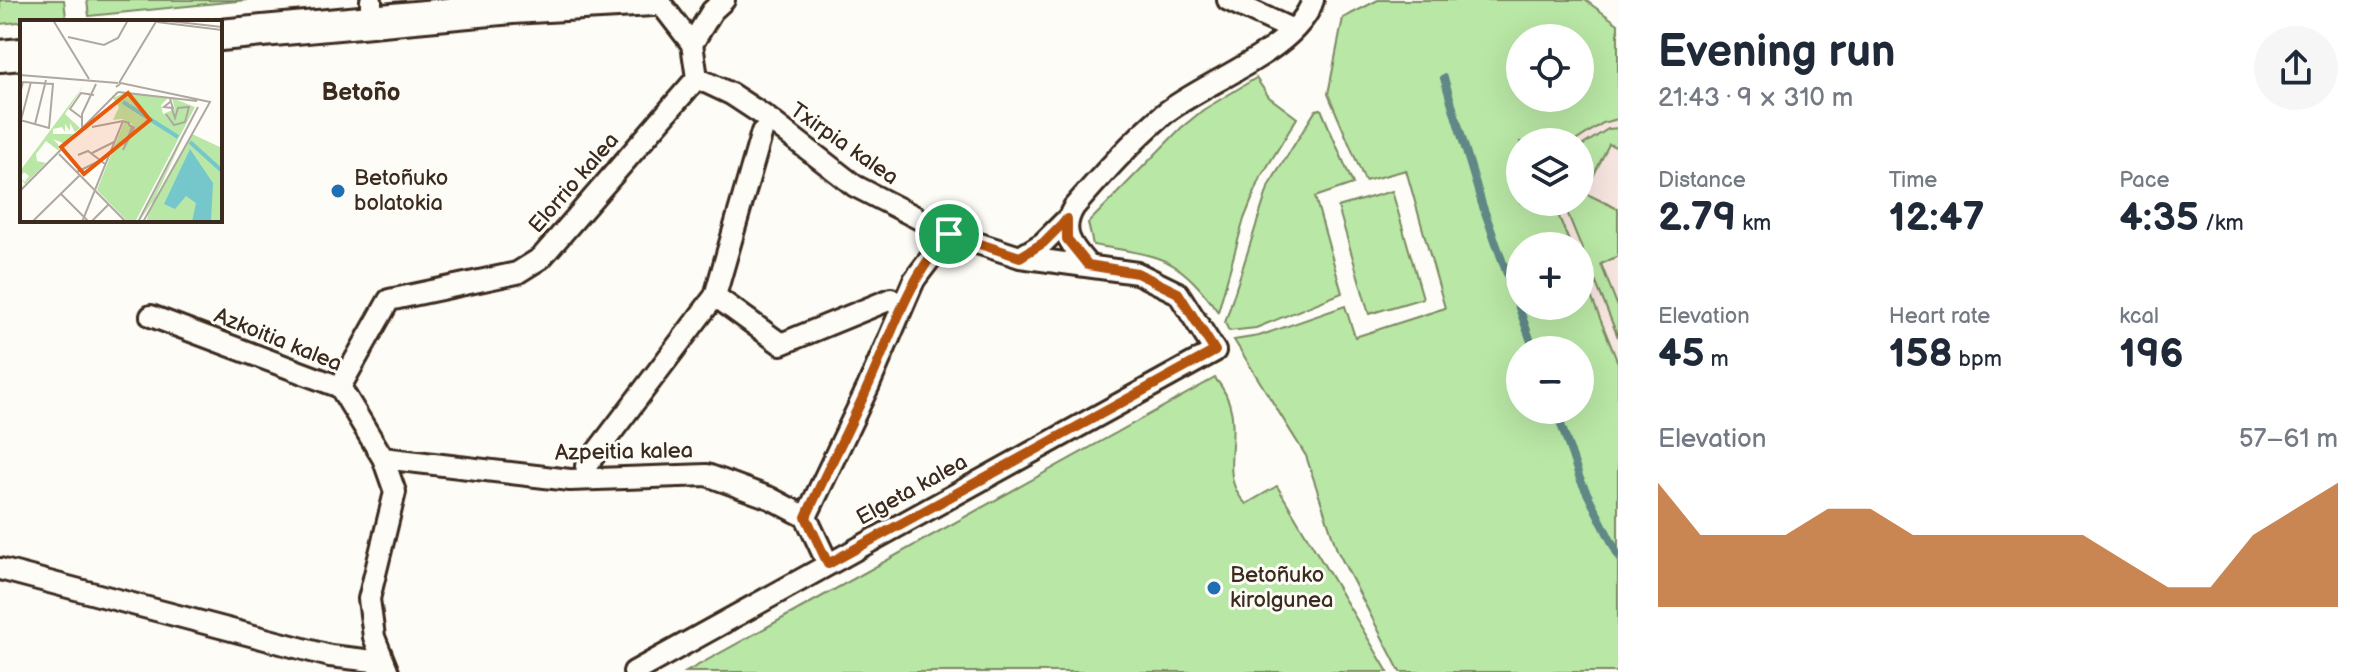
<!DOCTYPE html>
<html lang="en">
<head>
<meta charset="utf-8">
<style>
  :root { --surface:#fff; --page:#f6f6f7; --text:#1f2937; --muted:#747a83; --accent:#b45309 }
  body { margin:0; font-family:"Balsamiq Sans",sans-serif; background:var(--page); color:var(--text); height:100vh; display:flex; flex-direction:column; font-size:30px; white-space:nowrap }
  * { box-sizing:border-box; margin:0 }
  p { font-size:26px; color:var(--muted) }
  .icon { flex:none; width:44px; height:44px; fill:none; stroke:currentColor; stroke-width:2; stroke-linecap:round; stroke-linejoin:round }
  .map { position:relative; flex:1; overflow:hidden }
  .panel { display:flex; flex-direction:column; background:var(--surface); width:760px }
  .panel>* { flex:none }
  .tools { position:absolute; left:1506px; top:24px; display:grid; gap:16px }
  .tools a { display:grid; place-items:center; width:88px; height:88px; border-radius:50%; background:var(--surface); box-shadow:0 8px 32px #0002; font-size:40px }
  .pin { position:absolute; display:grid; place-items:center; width:68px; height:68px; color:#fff; margin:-34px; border:4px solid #fff; border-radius:50%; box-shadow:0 2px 8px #0007 }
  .round { display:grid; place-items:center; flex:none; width:84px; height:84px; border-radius:42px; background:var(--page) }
  .overview { display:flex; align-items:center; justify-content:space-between; height:136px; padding:0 40px }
  h1 { font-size:44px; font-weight:700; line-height:60px }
  .metrics { display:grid; grid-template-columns:repeat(3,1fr); gap:12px; height:136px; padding:8px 40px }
  .metrics div { display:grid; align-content:center }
  .metrics b { font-size:40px; font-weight:700 }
  .metrics small { font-size:22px; font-weight:400 }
  .metrics p { font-size:22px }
  .chart { height:224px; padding:16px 40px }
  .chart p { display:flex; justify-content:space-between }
  .chart svg { width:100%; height:144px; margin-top:8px; fill:var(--accent); opacity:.7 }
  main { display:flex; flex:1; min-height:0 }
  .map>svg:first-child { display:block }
</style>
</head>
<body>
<main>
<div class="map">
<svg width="1618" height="672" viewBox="0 0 1618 672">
  <rect width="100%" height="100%" fill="#fdfcf7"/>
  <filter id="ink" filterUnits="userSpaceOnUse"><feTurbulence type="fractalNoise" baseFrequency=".0125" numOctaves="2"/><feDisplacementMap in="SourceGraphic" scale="16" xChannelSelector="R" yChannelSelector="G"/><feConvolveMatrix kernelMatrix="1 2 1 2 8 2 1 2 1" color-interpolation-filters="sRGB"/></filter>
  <g filter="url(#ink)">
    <!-- built -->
    <path fill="#f6e4df" d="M1618,106V363L1580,269V246H1571L1553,202H1580V142H1562Z"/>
    <!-- green -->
    <path fill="#b9e7a5" stroke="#7a8862" stroke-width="2" fill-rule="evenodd" d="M0,0H64L66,17L0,24Z
      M87,0H247L89,16Z
      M1378,0H1585L1618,24V119L1603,123L1574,142H1520V202H1553L1571,246H1520V306H1580V269L1618,363V672H1400L1337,550L1306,456L1234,340L1259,336L1345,306L1355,337L1445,308L1406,170L1365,181L1328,94L1343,18ZM1520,38H1580V98H1520ZM1520,350H1580V410H1520Z
      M1256,78L1269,97L1297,118L1261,177L1244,219L1218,312C1178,254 1158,256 1093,245L1088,223L1181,128L1203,110Z
      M1321,109L1353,184L1315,197L1342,293L1256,328L1229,331L1225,323L1269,185L1316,110Z
      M1618,128V148L1609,144L1585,193L1618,209V256L1601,264L1618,307V337L1563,202H1580V147L1608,129Z
      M1392,191L1423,298L1369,314L1338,207Z
      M1215,378C1254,423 1211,470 1246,504L1277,486L1388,672H686Z"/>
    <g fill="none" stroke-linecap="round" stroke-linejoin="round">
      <!-- stream -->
      <path stroke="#5e8886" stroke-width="8" d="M1444,78L1482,204L1534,350
        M1556,410L1580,479L1618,555"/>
      <!-- street casing -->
      <g stroke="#3b2a1e" stroke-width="26">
        <path id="street" d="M371,0V21
          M1228,0L1293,30
          M692,44L712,11L724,0
          M1020,257L1043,243L1067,219
          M1088,265C1071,246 1059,231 1074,207C1102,175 1132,141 1164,114C1205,81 1297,51 1313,0
          M715,296L781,344L891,299
          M151,316L340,387L383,458L395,492L369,599L374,637L388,672
          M340,387L389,300L517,273L541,258L697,78L692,44L658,0
          M383,458L570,480L707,475L770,498L806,517L828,564
          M586,466L715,296L762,132
          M806,517L868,387L914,280L949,234
          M0,569L330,656L383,662
          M634,672L1215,351L1178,293L1137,273L1020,257L949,234L855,186L766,117L731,94L697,78"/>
      </g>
      <!-- secondary casing -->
      <g stroke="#3b2a1e" stroke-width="36">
        <path id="secondary" d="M220,35L512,8L653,0
          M0,56L22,54"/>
      </g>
      <!-- street -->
      <use href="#street" stroke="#fdfcf7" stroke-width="20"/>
      <!-- secondary -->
      <use href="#secondary" stroke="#fdfcf7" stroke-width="30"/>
    </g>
  </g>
  <g fill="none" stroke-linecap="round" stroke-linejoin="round" filter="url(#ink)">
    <!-- route casing -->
    <g stroke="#fff" stroke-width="16">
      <path id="route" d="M1067,219V239L1088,265L1137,273L1178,293L1215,351L828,564L806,517C826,472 849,429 869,384C893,331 909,277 949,234L1020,257L1043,243Z"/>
    </g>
    <!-- route -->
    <use href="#route" stroke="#b45309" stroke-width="10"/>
  </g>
  <!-- markers -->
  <g fill="#1f6fb2" stroke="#fdfcf7" stroke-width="3">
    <circle cx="338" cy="191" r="8"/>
    <circle cx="1214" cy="588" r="8"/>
  </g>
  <g text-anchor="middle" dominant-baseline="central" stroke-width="6" stroke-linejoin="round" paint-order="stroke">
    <!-- street labels -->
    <g font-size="22" fill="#3b2a1e" stroke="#fdfcf7">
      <text transform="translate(844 144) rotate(35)">Txirpia kalea</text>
      <text transform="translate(574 183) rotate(-49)">Elorrio kalea</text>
      <text transform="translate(278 340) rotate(22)">Azkoitia kalea</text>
      <text transform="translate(624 452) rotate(-1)">Azpeitia kalea</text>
      <text transform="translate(912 490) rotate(-29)">Elgeta kalea</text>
    </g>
    <!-- poi labels -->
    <g font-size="22" fill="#3b2a1e" stroke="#fdfcf7" text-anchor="start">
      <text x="354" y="178">Betoñuko<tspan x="354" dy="25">bolatokia</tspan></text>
      <text x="1230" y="575">Betoñuko<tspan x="1230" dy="25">kirolgunea</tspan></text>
    </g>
    <!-- neighbourhood labels -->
    <g font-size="24" font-weight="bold" fill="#3b2a1e" stroke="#fdfcf7">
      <text x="361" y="92">Betoño</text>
    </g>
  </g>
  <!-- overview -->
  <g transform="translate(20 20)">
    <rect width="202" height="202" fill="#fdfcf7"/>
    <path d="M64,65L45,94L60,108L55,112L50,103V111L45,104V112L42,107L33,109V114H54L45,124L33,119L38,124L39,131L26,121L16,134L17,141L26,143L5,164L0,158L5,162L9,156L4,152L0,157V151ZM107,72L148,78L141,85L143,94L155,89L152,78L175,87L115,202H108L77,170L104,102L114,105L102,99L93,100L99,87L93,78ZM172,114L202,128V202H126L133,181L119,202L163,118L135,178Z" fill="#b9e7a5"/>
    <path d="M170,129L193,163L191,201L172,202L176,183L166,176L155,189L144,184Z" fill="#76c7cc"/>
    <path fill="none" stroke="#76c7cc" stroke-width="4" d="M103,82L158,117M170,122L202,151"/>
    <path fill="none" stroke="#afa8a0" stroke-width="2" d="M33,0L69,59M140,0L202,7M137,2L202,10M48,17L84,25L98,18L108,0M0,55L98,63M99,63L137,0M96,67L101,63L190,82L123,202M98,72L177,81M0,74L3,62L33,64L29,108L0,100M150,82L144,87L153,88L150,79M146,94L154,105L165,102L169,87L158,88L155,98L152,89M62,98L50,89L61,73L74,75M1,100L11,62M103,101L109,103V105L112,107H113L114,108L103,130L112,107M15,104L26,60M72,107L103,101M62,108V94L76,64M72,133L94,122M39,134L106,202M58,135L68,131L85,144M57,152L79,141M0,171L98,72M41,174L69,202M12,202L60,155M62,202L103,101M71,202L89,184M118,202L178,87"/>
    <path fill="#e8590c" fill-opacity="0.15" stroke="#e8590c" stroke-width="4" d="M108,73L130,100L64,154L41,127Z"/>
    <rect width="202" height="202" fill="none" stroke="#3b2a1e" stroke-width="4"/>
  </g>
</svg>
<div class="tools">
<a><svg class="icon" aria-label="locate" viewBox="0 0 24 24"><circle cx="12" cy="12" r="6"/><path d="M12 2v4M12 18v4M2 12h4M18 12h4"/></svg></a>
<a><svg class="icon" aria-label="layers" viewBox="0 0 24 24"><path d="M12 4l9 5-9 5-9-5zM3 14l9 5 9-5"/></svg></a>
<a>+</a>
<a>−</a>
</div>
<div class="pin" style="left:949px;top:234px;background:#1e9e55"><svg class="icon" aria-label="arrive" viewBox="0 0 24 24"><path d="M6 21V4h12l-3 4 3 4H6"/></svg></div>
</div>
<section class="panel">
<div class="overview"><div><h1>Evening run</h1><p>21:43 · 9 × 310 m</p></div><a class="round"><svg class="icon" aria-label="share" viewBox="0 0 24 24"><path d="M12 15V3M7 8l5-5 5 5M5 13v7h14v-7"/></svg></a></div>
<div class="metrics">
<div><p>Distance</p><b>2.79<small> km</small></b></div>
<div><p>Time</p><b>12:47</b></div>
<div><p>Pace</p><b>4:35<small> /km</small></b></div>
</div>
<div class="metrics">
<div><p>Elevation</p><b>45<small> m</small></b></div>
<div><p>Heart rate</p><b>158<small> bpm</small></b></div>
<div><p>kcal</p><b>196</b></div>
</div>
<div class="chart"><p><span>Elevation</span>57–61 m</p>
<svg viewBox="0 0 160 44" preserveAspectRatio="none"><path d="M0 44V6L10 22L20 22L30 22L40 14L50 14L60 22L70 22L80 22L90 22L100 22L110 30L120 38L130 38L140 22L150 14L160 6V44z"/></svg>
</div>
</section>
</main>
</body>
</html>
